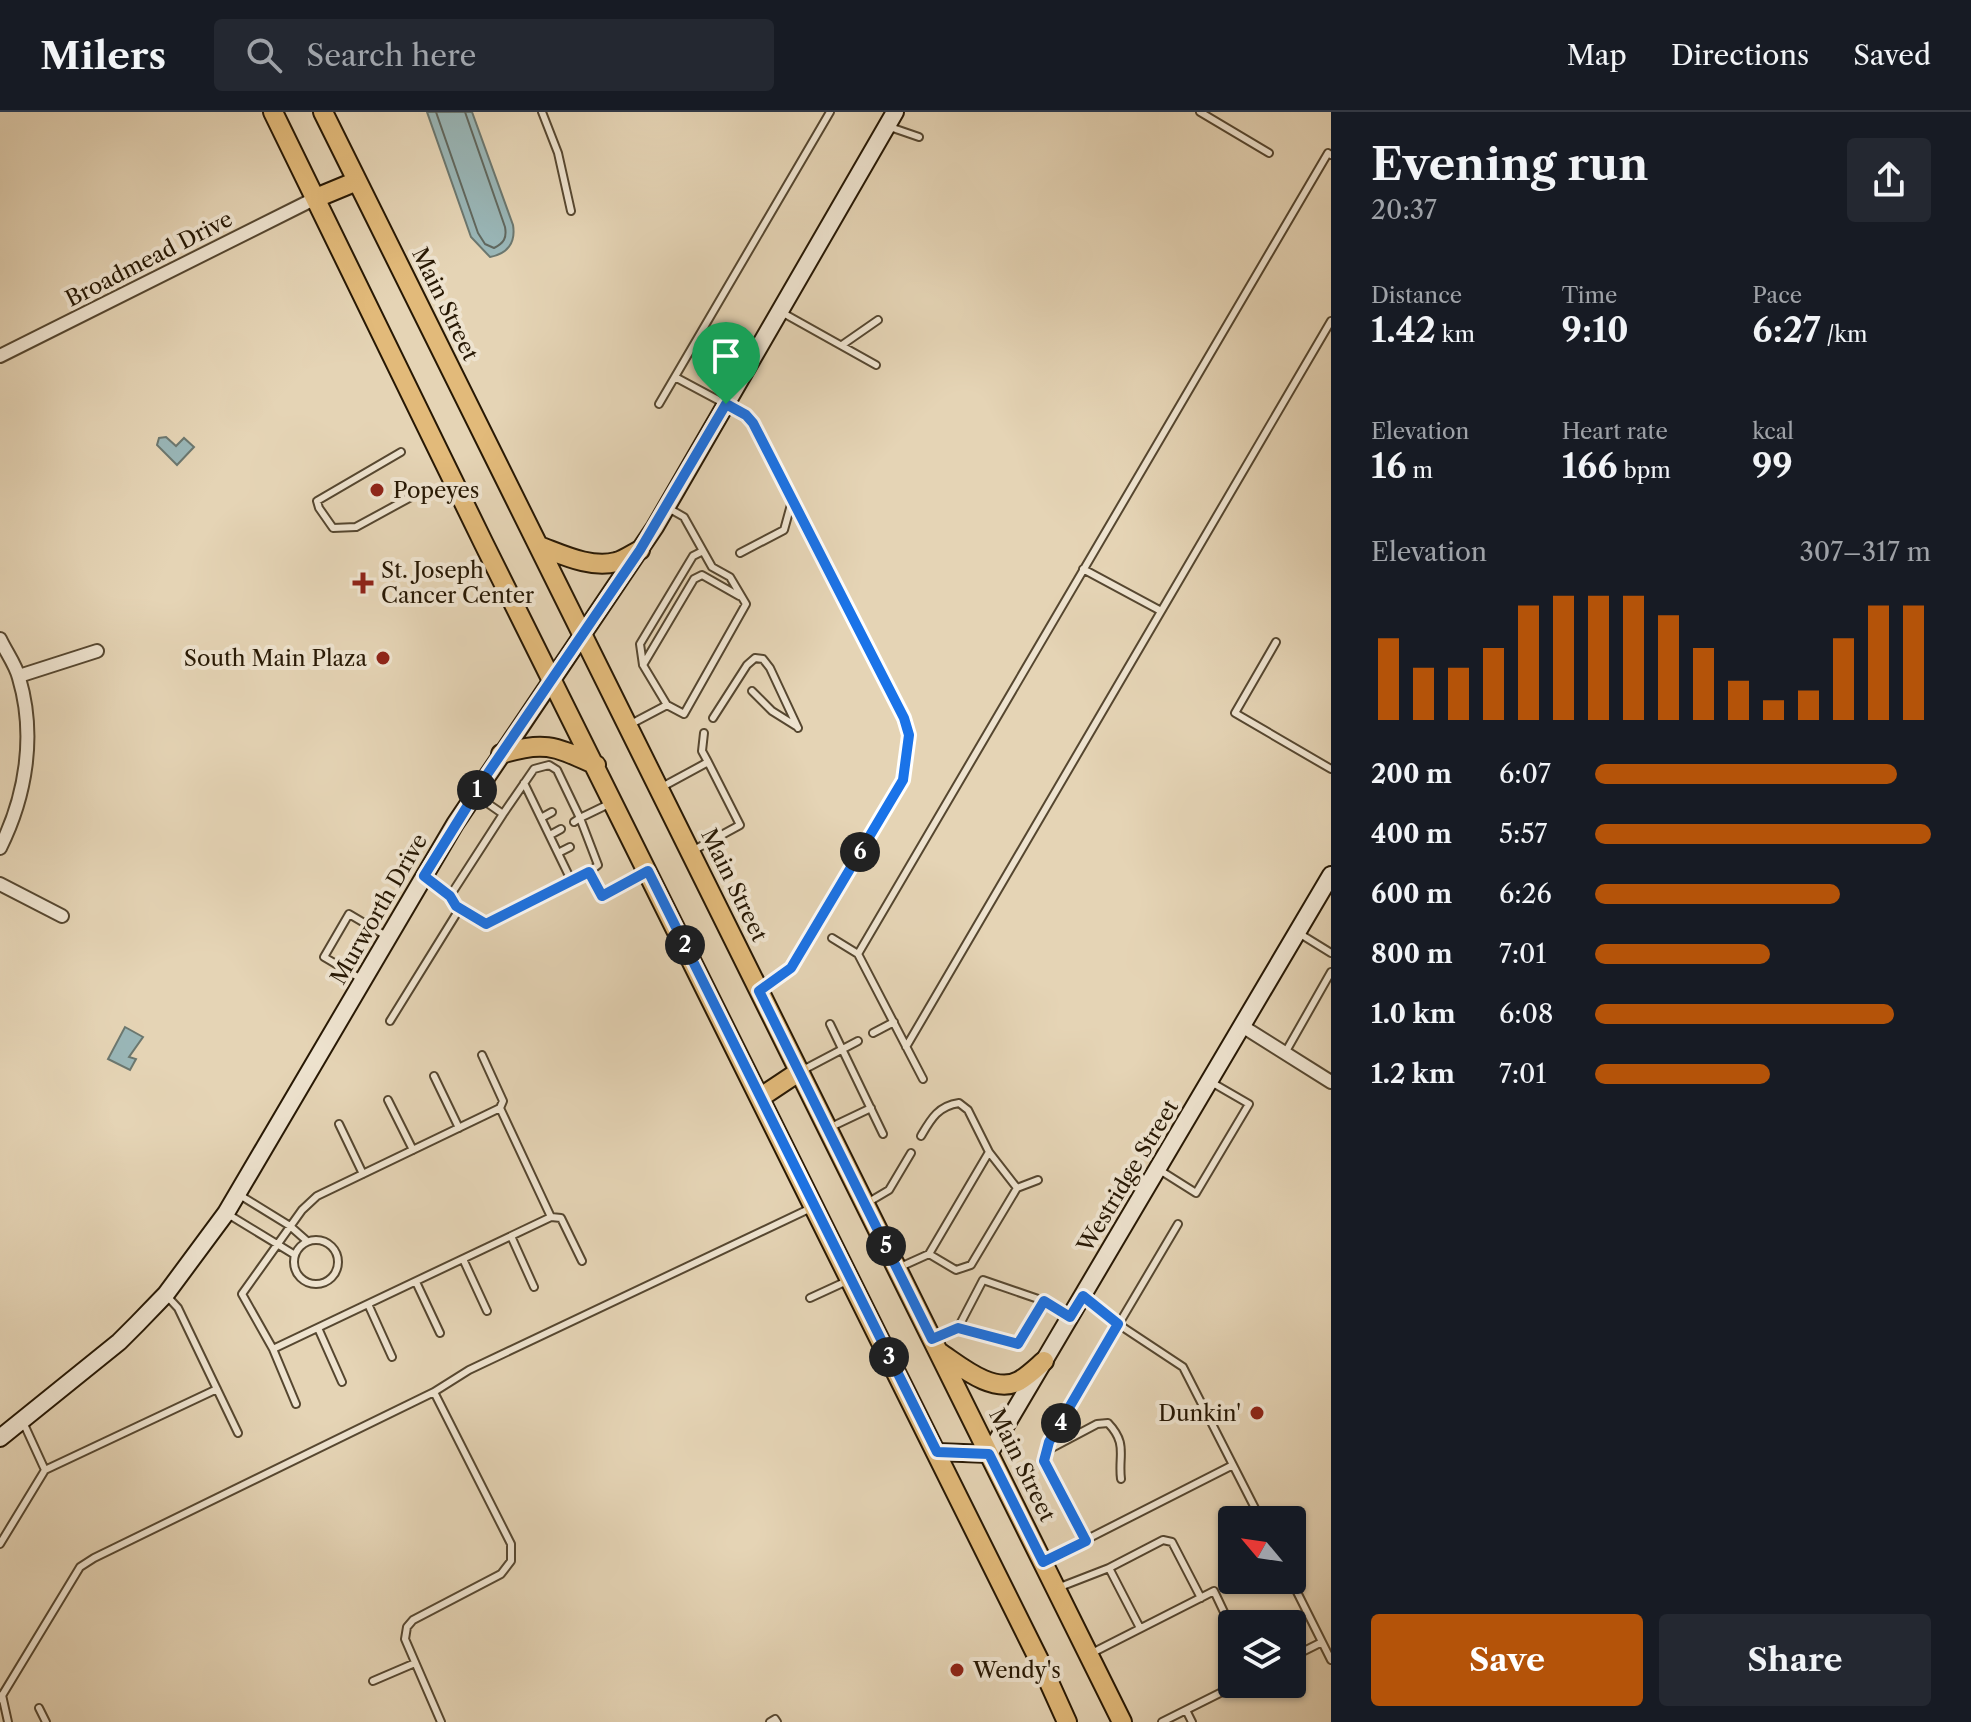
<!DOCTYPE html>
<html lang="en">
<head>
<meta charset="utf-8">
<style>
  :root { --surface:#171b24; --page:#242831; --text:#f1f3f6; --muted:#9ea1a6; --line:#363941; --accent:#b45309 }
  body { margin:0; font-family:"Libre Caslon Text",serif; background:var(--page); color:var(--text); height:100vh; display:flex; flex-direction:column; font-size:30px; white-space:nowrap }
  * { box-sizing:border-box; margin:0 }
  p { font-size:26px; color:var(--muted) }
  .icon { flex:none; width:44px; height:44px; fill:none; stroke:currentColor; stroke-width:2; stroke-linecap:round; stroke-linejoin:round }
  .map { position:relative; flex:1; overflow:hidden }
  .details { display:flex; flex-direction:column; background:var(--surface); width:640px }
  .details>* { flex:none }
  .needle { width:52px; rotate:299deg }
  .buttons { position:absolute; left:1218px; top:1394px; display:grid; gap:16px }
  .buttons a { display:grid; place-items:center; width:88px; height:88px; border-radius:8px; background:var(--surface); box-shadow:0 2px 6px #0004; font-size:40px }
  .pin { position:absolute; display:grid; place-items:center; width:68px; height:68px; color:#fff; margin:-82px -34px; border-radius:50% 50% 50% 0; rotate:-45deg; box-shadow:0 0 8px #0007 }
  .pin .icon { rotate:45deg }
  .km { position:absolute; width:40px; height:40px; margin:-20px; border-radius:50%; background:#222; color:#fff; font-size:22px; line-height:40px; text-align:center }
  .round { display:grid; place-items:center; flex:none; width:84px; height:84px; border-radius:8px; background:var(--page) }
  .summary { display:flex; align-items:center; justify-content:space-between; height:136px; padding:0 40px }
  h1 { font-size:44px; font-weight:700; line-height:60px }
  .stats { display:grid; grid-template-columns:repeat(3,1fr); gap:12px; height:136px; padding:8px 40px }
  .stats div { display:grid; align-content:center }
  .stats b { font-size:34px; font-weight:700 }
  .stats small { font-size:22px; font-weight:400 }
  .stats p { font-size:22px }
  .chart { height:224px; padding:16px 40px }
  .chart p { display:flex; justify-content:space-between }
  .chart svg { width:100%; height:144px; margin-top:8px; stroke:var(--accent); stroke-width:6 }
  .cta { display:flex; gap:16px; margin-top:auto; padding:16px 40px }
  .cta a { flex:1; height:92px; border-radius:8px; background:var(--accent); color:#fff; font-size:32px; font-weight:700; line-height:92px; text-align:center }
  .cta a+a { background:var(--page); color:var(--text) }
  ul { padding:0 40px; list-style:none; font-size:26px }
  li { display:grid; grid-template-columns:128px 96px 1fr; align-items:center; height:60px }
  li i { height:20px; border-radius:10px; background:var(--accent) }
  header { display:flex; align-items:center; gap:48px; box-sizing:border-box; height:112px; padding:0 40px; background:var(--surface); border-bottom:2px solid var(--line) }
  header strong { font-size:38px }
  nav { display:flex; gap:44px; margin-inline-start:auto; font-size:28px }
  .search { width:560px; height:72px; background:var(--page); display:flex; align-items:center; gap:20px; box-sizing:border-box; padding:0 28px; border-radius:8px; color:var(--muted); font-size:30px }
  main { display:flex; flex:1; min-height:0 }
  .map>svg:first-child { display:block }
</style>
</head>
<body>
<header>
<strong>Milers</strong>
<div class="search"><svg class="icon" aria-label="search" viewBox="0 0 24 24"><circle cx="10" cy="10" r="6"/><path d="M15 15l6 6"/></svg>Search here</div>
<nav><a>Map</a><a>Directions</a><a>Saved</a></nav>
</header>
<main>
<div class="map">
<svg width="1331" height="1610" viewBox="0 0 1331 1610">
  <rect width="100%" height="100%" fill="#e5d4b5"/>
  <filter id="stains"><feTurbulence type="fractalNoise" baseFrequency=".0025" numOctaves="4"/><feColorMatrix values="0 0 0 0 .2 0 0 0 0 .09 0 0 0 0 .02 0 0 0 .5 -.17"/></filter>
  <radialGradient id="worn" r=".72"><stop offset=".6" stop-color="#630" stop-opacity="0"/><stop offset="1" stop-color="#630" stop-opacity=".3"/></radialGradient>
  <!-- water -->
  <path fill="#99b6b7" stroke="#6b776f" stroke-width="2" d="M427,0H472L513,113C516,131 507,142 490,145L471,125Z
    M166,325L176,334L184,326L194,335L177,353L157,333L159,326Z
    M125,915L143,925L129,945L136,947L130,958L108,947Z"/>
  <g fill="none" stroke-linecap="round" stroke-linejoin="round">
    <!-- shore -->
    <path stroke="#60675e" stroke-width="2" d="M436,0L478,121L485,132L494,136C504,131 507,126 505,115L465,0"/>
    <!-- lane casing -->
    <g stroke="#564730" stroke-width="10">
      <path id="lane" d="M542,0L558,41L571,99
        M1200,0L1269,41
        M887,14L919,25
        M783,201L876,253
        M842,233L878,208
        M675,265L746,303L753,311L904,606L909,623L903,668L791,856L762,877
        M659,292L830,0
        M401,340L317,389L319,396L333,416L356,415L422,379
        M668,396L684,405L712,455L730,465L746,492L684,602L667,593L643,553L640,532L693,444L703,439
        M740,441L784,418L792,389
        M1083,457L1161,499
        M1276,530L1235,601L1331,657
        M643,553L694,467L702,463L739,484
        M752,579L772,599L796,614
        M713,606L747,553L755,546L763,547L770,556L798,616
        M631,612L667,593
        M704,621L702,639L708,650
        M524,671L571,768
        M662,675L708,650L740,713L694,738
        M503,702L534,657L549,653L557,658L580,706L611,691
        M541,706L552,700
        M574,710L580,706L598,753L589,760
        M550,723L561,717
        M558,741L570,735
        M427,766L450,784L456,794L486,812L589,760L602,784L646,760
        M450,784L503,702L477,684
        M1297,820L1331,841
        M832,826L858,842L923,967
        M858,842L1328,41L1331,43
        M363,868L324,845L349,802L388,825
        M390,909L460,796
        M830,912L883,1022
        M873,921L894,910
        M906,935L1331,209
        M1285,941L1331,860
        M482,943L503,989L500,996
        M803,958L858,929
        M434,964L459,1016
        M388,988L413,1038
        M339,1012L363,1062
        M831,1015L871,996
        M921,1024C931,1007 938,994 959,991L968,998L989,1040L1017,1076L1038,1068
        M1158,1057L1196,1081L1249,992L1211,970
        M238,1082L290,1114L307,1129
        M867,1091L889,1078L911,1041
        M226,1101L295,1143
        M511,1124L534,1175
        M294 1150a22 22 0 1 1 44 0a22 22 0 1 1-44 0Z
        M929,1142L956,1158L971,1153L1017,1076
        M463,1147L487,1199
        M898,1156L929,1142L989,1040
        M416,1170L440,1221
        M166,1183L178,1196L238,1321
        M1083,1184L1118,1212L1183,1255L1261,1408
        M810,1186L847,1169
        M368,1192L392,1245
        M318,1216L342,1270
        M958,1216L1018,1232L1044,1189
        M933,1227L958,1216L983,1168L1044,1189L1067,1203
        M273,1237L551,1105L561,1106L582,1149
        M434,1280L469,1258L811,1096
        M296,1292L273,1237L242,1182L302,1098L317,1084L500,996L551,1105
        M23,1310L45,1358
        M1046,1339L1097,1312L1108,1311C1128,1332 1118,1343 1121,1367
        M1086,1429L1044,1349L1049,1330L1178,1112
        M0,1432L45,1358L217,1277
        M1044,1449L1233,1353
        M1109,1456L1163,1428L1172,1430L1201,1486
        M1291,1468L1331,1548
        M1060,1475L1109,1456L1140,1516
        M1092,1541L1214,1479L1232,1517
        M1292,1545L1322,1530
        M373,1569L415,1551
        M2,1583L8,1610
        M0,1587L80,1455L94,1446L434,1280L511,1432V1449L501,1462L413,1508L407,1515L405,1527L441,1610
        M39,1596L46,1610
        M1186,1598L1192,1610
        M770,1610L775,1607L777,1610
        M1162,1610L1238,1572"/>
    </g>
    <!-- street casing -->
    <g stroke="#564730" stroke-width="16">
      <path id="street" d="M0,244L316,86
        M0,527C6,540 16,553 19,566C36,623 26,684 0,736
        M19,564L97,539
        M0,772L62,804
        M1242,914L1331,970"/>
    </g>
    <!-- secondary casing -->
    <g stroke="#271804" stroke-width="20">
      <path id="secondary" d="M0,1326L119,1230L137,1212L166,1182L226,1101L455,712L655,415L895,0
        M937,1340L989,1342L1331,763"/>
    </g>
    <!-- primary casing -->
    <g stroke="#271804" stroke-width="22">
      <path id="primary" d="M273,0L484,432L1039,1548L1067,1610
        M323,0L1122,1610
        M316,86L357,69
        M539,434C561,442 591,457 616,450C624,448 632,442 640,438
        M501,642C545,628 556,635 596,653
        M761,985L800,959
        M939,1240C959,1253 993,1283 1019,1269C1028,1264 1036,1256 1044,1249"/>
    </g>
    <!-- lane -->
    <use href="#lane" stroke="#eee3cf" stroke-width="6"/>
    <!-- street -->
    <use href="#street" stroke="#eee3cf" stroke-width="12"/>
    <!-- secondary -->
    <use href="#secondary" stroke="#eee3cf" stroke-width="16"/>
    <!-- primary -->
    <use href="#primary" stroke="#e2ba7a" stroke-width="18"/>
  </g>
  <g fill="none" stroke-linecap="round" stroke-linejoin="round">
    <!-- route casing -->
    <g stroke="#fff" stroke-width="16">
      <path id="route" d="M726,292L746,303L753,311L904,606L909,623L903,668L791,856L759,879L932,1227L958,1216L1018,1232L1044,1189L1070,1205L1083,1184L1118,1212L1049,1330L1044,1349L1086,1429L1043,1450L989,1342L937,1340L648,759L602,784L589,760L486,812L456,794L450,784L424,764L486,664L640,438Z"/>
    </g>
    <!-- route -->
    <use href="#route" stroke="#1a73e8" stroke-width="10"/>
  </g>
  <!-- markers -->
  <g fill="#8f2418" stroke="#eee3cf" stroke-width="3">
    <circle cx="377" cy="378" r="8"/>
    <path d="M359 459h8v8h8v8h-8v8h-8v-8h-8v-8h8z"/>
    <circle cx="383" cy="546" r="8"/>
    <circle cx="1257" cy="1301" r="8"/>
    <circle cx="957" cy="1558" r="8"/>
  </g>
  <g text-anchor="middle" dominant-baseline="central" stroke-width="8" stroke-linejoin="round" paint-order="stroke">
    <!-- street labels -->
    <g font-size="22" fill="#271804" stroke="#eee3cf">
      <text transform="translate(149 147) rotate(-27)">Broadmead Drive</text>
      <text transform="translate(445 192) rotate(64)">Main Street</text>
      <text transform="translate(734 773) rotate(64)">Main Street</text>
      <text transform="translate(379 797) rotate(-60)">Murworth Drive</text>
      <text transform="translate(1128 1064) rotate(-59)">Westridge Street</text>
      <text transform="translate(1022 1353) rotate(64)">Main Street</text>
    </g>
    <!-- poi labels -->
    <g font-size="22" fill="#271804" stroke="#eee3cf" text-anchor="start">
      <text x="393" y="378">Popeyes</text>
      <text x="381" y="458">St. Joseph<tspan x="381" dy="25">Cancer Center</tspan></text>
      <text x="367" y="546" text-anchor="end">South Main Plaza</text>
      <text x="1241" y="1301" text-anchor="end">Dunkin'</text>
      <text x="973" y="1558">Wendy's</text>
    </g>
  </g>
  <rect width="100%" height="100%" filter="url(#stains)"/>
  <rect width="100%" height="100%" fill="url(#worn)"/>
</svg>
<div class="buttons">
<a><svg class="needle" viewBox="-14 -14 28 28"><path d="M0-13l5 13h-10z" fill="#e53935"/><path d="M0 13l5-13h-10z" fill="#9ea1a6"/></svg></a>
<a><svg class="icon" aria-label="layers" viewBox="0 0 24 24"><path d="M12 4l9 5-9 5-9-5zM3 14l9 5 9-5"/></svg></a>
</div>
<div class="pin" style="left:726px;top:292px;background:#1e9e55"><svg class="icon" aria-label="arrive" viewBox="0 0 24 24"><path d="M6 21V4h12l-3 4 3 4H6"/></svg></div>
<b class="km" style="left:477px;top:678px">1</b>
<b class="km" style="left:685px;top:833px">2</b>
<b class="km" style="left:889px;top:1245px">3</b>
<b class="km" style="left:1061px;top:1311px">4</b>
<b class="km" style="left:886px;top:1134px">5</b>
<b class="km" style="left:860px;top:740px">6</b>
</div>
<section class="details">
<div class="summary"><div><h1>Evening run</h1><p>20:37</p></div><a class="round"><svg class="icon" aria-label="share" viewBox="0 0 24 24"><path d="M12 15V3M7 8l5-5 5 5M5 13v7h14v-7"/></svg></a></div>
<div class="stats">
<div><p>Distance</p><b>1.42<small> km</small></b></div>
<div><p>Time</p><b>9:10</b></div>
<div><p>Pace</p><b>6:27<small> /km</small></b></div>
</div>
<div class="stats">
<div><p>Elevation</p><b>16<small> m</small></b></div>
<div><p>Heart rate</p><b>166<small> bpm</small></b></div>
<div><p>kcal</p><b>99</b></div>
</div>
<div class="chart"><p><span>Elevation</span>307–317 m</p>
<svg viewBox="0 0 160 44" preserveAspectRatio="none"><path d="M5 44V19M15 44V28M25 44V28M35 44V22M45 44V9M55 44V6M65 44V6M75 44V6M85 44V12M95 44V22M105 44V32M115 44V38M125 44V35M135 44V19M145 44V9M155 44V9"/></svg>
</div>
<ul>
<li><b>200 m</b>6:07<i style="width:90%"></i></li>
<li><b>400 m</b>5:57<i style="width:100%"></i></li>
<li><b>600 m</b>6:26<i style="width:73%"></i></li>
<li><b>800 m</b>7:01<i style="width:52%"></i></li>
<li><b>1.0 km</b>6:08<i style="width:89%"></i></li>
<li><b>1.2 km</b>7:01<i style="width:52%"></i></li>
</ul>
<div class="cta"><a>Save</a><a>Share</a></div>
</section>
</main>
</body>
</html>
